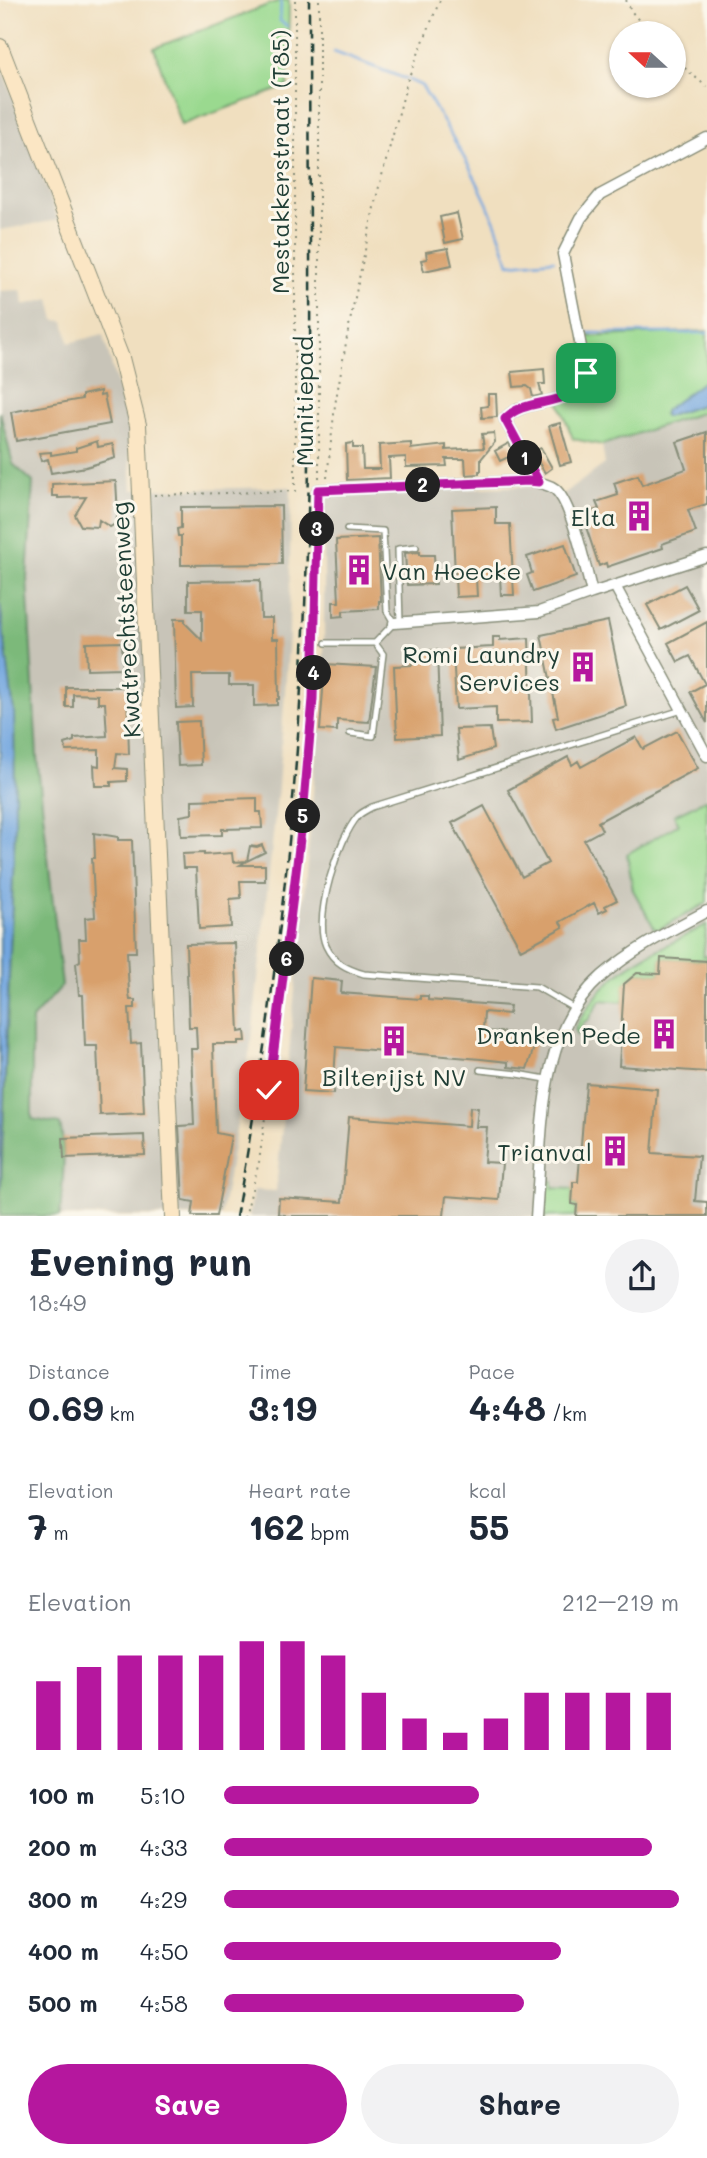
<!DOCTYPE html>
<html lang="en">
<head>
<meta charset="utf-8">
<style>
  :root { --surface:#fff; --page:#f2f2f3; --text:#1f2937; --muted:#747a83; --accent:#b5179e }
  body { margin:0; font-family:Mali,sans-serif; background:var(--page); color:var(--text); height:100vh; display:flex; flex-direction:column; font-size:26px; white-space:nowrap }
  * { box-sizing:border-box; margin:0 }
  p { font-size:23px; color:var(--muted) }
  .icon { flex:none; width:38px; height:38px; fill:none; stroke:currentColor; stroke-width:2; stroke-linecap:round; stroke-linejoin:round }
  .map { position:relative; height:1216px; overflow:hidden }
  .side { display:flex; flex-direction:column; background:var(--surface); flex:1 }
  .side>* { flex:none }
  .needle { width:46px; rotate:291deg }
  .tools { position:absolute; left:609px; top:21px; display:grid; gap:14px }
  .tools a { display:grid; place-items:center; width:77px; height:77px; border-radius:50%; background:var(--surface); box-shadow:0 2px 5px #0004; font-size:35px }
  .pin { position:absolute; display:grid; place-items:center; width:60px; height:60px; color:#fff; margin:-30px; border-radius:14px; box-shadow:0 4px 10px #0006 }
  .km { position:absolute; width:35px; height:35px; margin:-18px; border-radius:50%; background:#222; color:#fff; font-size:19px; line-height:35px; text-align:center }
  .round { display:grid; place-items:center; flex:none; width:74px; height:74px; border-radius:37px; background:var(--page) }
  .headline { display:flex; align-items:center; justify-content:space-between; height:119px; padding:0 28px }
  h1 { font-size:38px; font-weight:800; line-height:52px }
  .stats { display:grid; grid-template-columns:repeat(3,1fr); gap:10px; height:119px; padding:7px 28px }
  .stats div { display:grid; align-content:center }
  .stats b { font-size:35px; font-weight:800 }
  .stats small { font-size:19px; font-weight:400 }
  .stats p { font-size:19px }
  .chart { height:196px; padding:14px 28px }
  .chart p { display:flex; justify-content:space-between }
  .chart svg { width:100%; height:126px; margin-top:7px; stroke:var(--accent); stroke-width:6 }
  .cta { display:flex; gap:14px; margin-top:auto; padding:14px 28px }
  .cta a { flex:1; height:80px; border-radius:42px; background:var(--accent); color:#fff; font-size:28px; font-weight:800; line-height:80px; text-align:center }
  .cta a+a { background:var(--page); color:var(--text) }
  ul { padding:0 28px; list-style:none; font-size:23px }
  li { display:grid; grid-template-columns:112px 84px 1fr; align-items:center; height:52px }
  li i { height:18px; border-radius:9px; background:var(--accent) }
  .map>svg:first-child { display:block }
</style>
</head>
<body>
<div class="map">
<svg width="707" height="1217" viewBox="0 0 707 1217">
  <rect width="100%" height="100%" fill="#fbf7ec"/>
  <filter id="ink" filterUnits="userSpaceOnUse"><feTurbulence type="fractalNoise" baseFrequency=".0143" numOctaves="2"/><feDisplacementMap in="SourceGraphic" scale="14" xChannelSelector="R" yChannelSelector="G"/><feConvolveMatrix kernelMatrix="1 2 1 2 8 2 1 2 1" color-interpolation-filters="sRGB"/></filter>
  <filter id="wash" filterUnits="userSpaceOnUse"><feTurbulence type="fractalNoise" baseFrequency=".00686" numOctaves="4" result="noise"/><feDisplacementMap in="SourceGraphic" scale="28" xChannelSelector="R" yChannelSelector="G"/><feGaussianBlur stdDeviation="1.57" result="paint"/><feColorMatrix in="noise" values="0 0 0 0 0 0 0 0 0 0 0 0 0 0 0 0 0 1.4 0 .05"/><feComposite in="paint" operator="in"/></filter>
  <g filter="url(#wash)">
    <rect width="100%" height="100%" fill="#f0dfbf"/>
    <!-- industrial -->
    <path fill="#c8c4b8" d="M0,65L14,99L58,220L0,230Z
      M21,290L24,305L50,299L55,320L64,321L69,343L103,334L128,424L132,490L291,487L289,636L278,787L252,1037L221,1216H60L64,1158L32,1120V1019L62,986L37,757L27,578L33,482L13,464L0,412V291Z
      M707,411V1216L249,1217L254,1190L276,1191L310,831L324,649V494L530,486L550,491L558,498L605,464L602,445Z"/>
    <!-- green -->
    <path fill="#9ad98f" stroke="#5c8b62" stroke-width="2" d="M281,0H289L288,86L181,125L154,48Z
      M707,331V379L663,414L667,417L707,403V411L602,445L573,439L559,402L584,389L583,337Z
      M707,799V903L656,931L633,890L627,854L679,824L674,815Z
      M707,924L703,956H707V961L661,958L660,974L637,973L625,984L623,1002L600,1000L588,1021H585L577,1035L575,1028C586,1009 599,990 616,976C643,953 678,942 707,924Z
      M547,1180L553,1181V1188L573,1189L572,1204L577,1205L576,1216L544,1217Z"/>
    <!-- forest -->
    <path fill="#7bb97a" stroke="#4d7b57" stroke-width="2" d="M0,412L13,464L33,482L27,578L37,757L62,986L32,1019V1119L60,1124C67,1154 62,1186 60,1216H0L15,825L14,713L0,604Z"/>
    <!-- water -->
    <path fill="#72a6df" stroke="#48728a" stroke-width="2" d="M707,379V403L666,417L664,416V411Z
      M0,604L14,713L15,825L0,1190Z"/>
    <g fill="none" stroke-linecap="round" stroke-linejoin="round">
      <!-- stream -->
      <path stroke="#72a6df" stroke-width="2.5" d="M281,0L280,21L287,26
        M334,52L406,79
        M409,80L422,86C458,147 490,195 509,264L554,260
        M582,333H707"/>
    </g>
    <g id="blocks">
      <!-- building -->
      <path fill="#d8a06c" d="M457,213L463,239L445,243L440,217Z
        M448,248L452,265L424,271L421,260L427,259L426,252Z
        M544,369L545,384H539L542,395L533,397L531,389L527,386L514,387L512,372Z
        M100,391V396L104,395L110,424L16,441L11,412L82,399V395Z
        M488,394H496L497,417L482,418L481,407L488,406Z
        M560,423L571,462L560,465L549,426Z
        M707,432V504L688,510L696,532L662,544L663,548L607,567L606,563L599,566L582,515L599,509L596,502L618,495L614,483L638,475L642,485L686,469L677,442Z
        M494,433L495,442L481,459V471H479V474L466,475L465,459H446L447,466L406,467V457L389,458L390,478L347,480L346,444L353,443V448H362L363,469H380L379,445L411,443V449L446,445V450L484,448L482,434Z
        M97,441L98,447L113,444L115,458L86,467L51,473L48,459L41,461L39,453L51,452V455L76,451V448Z
        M509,443L515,454L500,461L495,451Z
        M534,445L537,450L541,448L552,468L545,473L530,448Z
        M116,481L118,515L115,524L110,527L99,520L98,527L81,526L75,515L86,497L58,498V496H52V484Z
        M281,506L282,564L181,565V536H178L177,529L181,528V507Z
        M496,507V524H510L514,595H501L500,577L476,578L477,596L456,597L452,509Z
        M378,538L381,601H379V609L343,611V616L333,617V602H339L336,540Z
        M565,544L576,577L533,592L527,575L532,573L527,557Z
        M420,552V555H434L436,584L407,585L405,553Z
        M260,580L261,618H272V639H278L279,699H277V705L254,706V685H229V675H192L193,707L176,708L174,619H185V623L202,640V610H188V581Z
        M685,585L699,610L661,630L647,605Z
        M608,621L626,706L556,729L553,718L558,717L541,635Z
        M707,622V723L690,692L705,684L690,656L678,662L668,643Z
        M493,637H500V640L529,638L532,722L496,723V707L456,709L453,649L493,647Z
        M122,642L123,668L87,669L86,643Z
        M437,650L440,736L397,738L394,666L412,665L411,651Z
        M325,664L376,667L369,722L337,720V731L320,730Z
        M66,687H127L129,754L117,753L115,768L127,769V781L111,782V786H95L94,765L99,766V750L66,751L65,744L74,741V738L107,736L105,703H98V695L73,694V707H66Z
        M199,721L201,765L178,766L176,722Z
        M490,728L493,749L459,760L456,729Z
        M677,731L698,768L598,822L602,830L584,840L617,900L605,906L607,909L599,913L594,903L560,922L563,927L521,950L452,823L484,806L522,877L548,863L508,790L568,757L572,765L578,761L581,767L636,737L643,749Z
        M257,798V812H261L262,828L222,829V835L181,836L180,816L192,814V800Z
        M94,833L118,837V840H132L136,952H127L129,994L130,1000H135V1008H129L131,1044L141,1043L144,1113L100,1115L97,1046H85L83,995H79L76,963L80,961L79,939H86L85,918L95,917L92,858H95Z
        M262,845L265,852L247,861L250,846L257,847Z
        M204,853V855L232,853L233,862L247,861L240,865H265V881H240L241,898L230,899L231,927L199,929L196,868H183L182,854Z
        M235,943L239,1032L245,1031L246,1041H239V1044H213L216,1133L231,1136L216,1216H192L194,1202L183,1200L179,1126L194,1125L191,1049H197L196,1027H189L186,944Z
        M661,958L707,961V1072L619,1066L624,984L637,973L660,974Z
        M311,978L342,981L341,993L420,999V996H428V1000L510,1006L509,1014L484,1012L483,1031L512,1033V1039L536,1041L527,1069L508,1067V1062L481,1059L336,1047L333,1094L303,1092Z
        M586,1083L657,1089L652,1153L699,1156L695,1201L707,1202V1216H576L577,1205L572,1204L573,1189V1182H578Z
        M470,1107L478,1108L476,1127H487L484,1162L502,1163L499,1200L446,1196L444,1216H285V1215L278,1214L279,1198L342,1202L349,1117L469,1126Z
        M144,1135L145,1155L64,1158L63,1138Z"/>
    </g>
  </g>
  <g filter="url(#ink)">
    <use href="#blocks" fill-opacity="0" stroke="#888e7a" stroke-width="2"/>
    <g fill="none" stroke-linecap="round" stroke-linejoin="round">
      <!-- lane casing -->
      <g stroke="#888e7a" stroke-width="8">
        <path id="lane" d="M400,623L398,549L416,547
          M326,643H375L394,623L387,611L383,531L347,529
          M350,733L373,736L383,654L375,643
          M575,1009L537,987L364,974C347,969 334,963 326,946C313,917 338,839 358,816C362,812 367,810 372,807L682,710
          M480,1070L518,1074L546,1079"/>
      </g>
      <!-- street casing -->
      <g stroke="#888e7a" stroke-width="13">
        <path id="street" d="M539,482L505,419C525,395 578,410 586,373L563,254L581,218L600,195L707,138
          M318,490L528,481C537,482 548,484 555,489C572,503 586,570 592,593L707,556
          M615,586L707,756
          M394,623L539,612L592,593
          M536,1217C543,1135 535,1035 602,976C633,949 671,930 707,911"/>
      </g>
      <!-- secondary casing -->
      <g stroke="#888e7a" stroke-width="18">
        <path id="secondary" d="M0,47L121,358L138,425L173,1217"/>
      </g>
      <!-- path -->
      <path stroke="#888e7a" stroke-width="2" stroke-dasharray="2 5" stroke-linecap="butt" d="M626,0L632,12L649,33
        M674,59L707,87
        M319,478V0
        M327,478L335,405L349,326L376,198L408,79L440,0
        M154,495L295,491V0
        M245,1217L259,1162L287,955L303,815L313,699L318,502"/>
      <!-- lane -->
      <use href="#lane" stroke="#fff" stroke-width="5"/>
      <!-- street -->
      <use href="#street" stroke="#fff" stroke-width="10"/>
      <!-- secondary -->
      <use href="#secondary" stroke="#fbe6c4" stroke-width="16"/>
      <!-- rail -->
      <path stroke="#1f3d34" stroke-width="2.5" stroke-dasharray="10 5" stroke-linecap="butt" d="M236,1217C270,1030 294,840 303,650C314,434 309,217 309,0"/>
    </g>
  </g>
  <g fill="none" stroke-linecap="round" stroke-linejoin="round" filter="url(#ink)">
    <!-- route casing -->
    <g stroke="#fff" stroke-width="14">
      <path id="route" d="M269,1090L303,815L313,699L318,490L528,481L539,482L505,419C525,395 578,410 586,373"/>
    </g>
    <!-- route -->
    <use href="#route" stroke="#b5179e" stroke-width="9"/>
  </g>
  <!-- icons -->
  <defs>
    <g id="building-bare" transform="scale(2.415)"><path d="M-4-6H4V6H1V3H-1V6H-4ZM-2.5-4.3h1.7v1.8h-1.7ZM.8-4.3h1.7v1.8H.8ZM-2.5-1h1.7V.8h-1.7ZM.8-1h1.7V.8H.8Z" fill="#b5179e" stroke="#fbf7ec" stroke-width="2.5" paint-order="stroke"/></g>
  </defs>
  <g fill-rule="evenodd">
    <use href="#building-bare" x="639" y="516"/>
    <use href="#building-bare" x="359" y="570"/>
    <use href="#building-bare" x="583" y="667"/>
    <use href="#building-bare" x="664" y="1034"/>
    <use href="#building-bare" x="394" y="1041"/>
    <use href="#building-bare" x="615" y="1151"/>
  </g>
  <g text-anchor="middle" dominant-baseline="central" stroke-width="6" stroke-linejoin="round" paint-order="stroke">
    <!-- street labels -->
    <g font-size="24" fill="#1f3d34" stroke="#fbf7ec">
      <text transform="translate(279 162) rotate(-90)">Mestakkerstraat (T85)</text>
      <text transform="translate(303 401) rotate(-90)">Munitiepad</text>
      <text transform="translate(125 620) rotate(-93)">Kwatrechtsteenweg</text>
    </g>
    <!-- poi labels -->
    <g font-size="24" fill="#1f3d34" stroke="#fbf7ec" text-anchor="end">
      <text x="616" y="516">Elta</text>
      <text x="382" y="570" text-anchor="start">Van Hoecke</text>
      <text x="560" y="653">Romi Laundry<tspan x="560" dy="28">Services</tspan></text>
      <text x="641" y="1034">Dranken Pede</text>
      <text x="394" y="1076" text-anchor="middle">Bilterijst NV</text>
      <text x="592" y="1151">Trianval</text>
    </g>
  </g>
</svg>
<div class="tools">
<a><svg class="needle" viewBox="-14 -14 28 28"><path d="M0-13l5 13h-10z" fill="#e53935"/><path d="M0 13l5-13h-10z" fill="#747a83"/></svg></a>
</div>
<div class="pin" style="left:586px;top:373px;background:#1e9e55"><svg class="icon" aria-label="arrive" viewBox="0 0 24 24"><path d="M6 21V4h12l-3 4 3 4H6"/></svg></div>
<div class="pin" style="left:269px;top:1090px;background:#d93025"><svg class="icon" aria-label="check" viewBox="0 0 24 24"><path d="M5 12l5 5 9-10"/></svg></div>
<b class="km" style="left:525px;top:458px">1</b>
<b class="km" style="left:423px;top:485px">2</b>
<b class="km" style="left:317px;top:529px">3</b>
<b class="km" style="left:314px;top:673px">4</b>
<b class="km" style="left:303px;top:816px">5</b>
<b class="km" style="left:287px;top:959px">6</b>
</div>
<section class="side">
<div class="headline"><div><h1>Evening run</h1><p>18:49</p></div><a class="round"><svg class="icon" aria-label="share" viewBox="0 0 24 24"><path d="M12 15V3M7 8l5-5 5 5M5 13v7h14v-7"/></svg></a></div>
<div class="stats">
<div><p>Distance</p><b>0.69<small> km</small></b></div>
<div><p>Time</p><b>3:19</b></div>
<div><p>Pace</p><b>4:48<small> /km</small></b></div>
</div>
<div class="stats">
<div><p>Elevation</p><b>7<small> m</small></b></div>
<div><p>Heart rate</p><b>162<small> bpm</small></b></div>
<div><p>kcal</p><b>55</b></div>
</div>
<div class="chart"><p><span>Elevation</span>212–219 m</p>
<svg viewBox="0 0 160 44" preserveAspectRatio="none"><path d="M5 44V20M15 44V15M25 44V11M35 44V11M45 44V11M55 44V6M65 44V6M75 44V11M85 44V24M95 44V33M105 44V38M115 44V33M125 44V24M135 44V24M145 44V24M155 44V24"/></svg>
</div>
<ul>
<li><b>100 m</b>5:10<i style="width:56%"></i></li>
<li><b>200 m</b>4:33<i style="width:94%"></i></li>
<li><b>300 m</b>4:29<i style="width:100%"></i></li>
<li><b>400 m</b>4:50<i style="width:74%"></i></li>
<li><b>500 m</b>4:58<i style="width:66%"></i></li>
</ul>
<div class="cta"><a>Save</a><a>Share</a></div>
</section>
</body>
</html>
